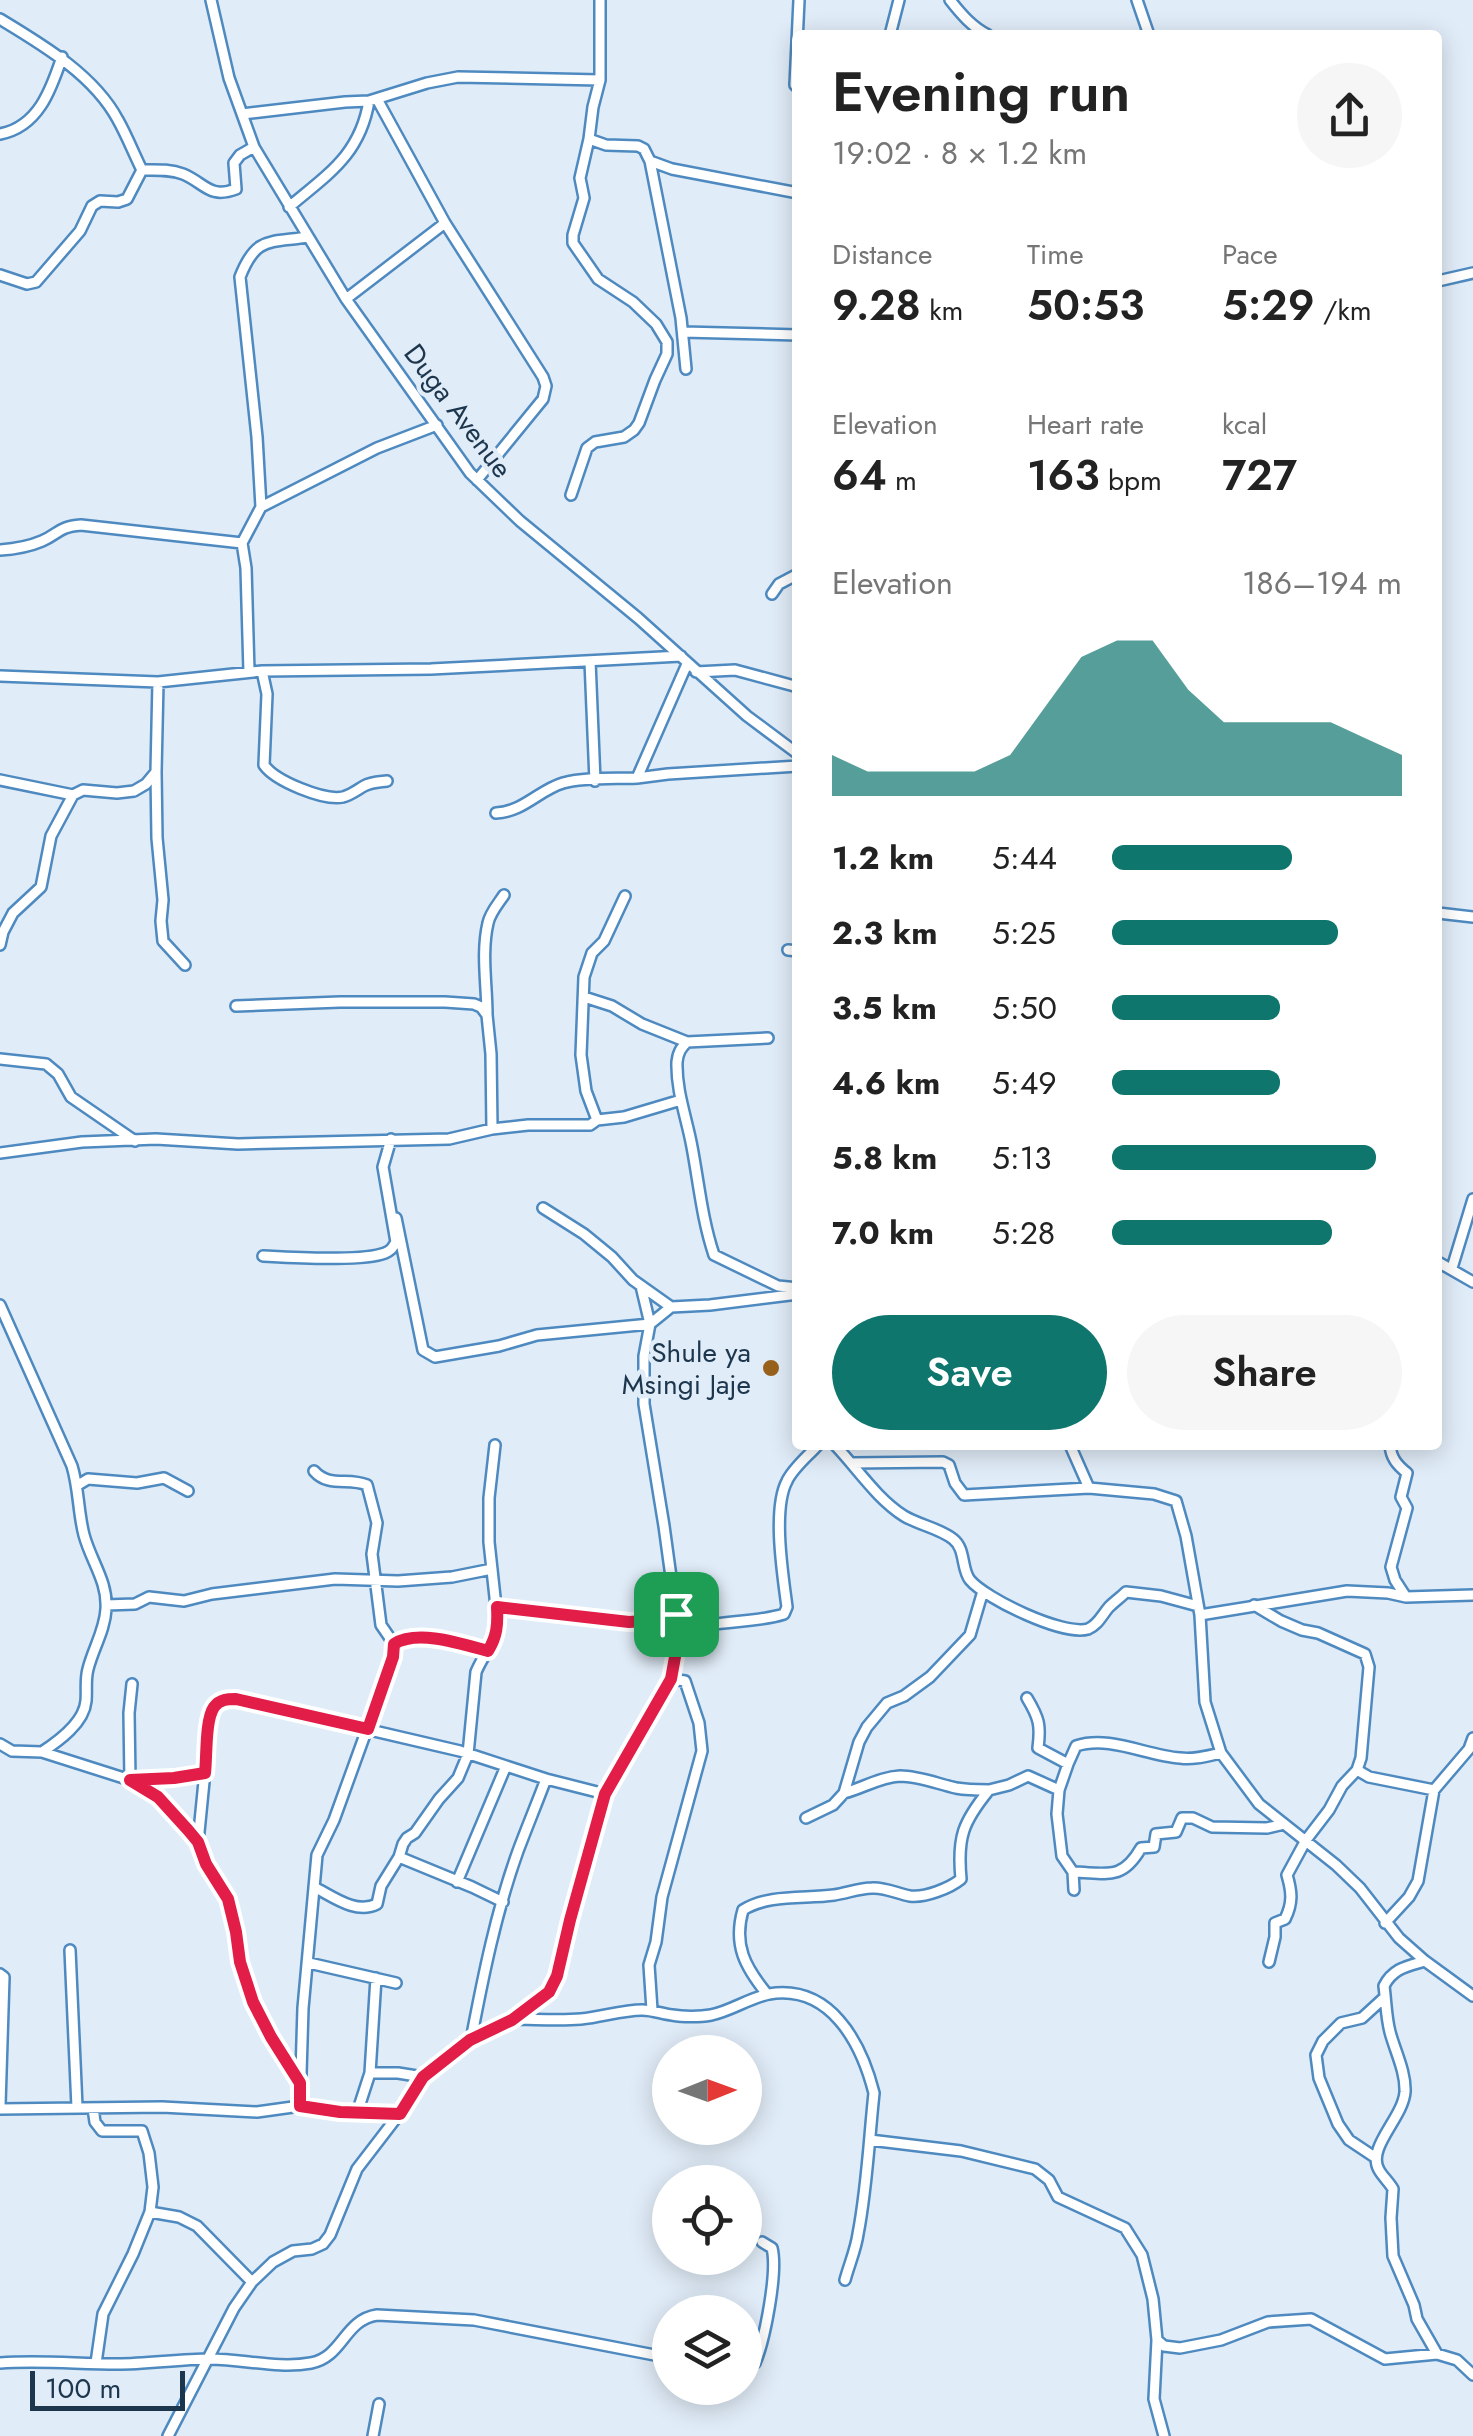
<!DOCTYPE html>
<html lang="en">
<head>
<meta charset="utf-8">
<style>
  :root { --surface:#fff; --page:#f6f6f6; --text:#222; --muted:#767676; --accent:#0f766e }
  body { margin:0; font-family:Jost,sans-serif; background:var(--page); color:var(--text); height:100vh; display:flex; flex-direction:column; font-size:38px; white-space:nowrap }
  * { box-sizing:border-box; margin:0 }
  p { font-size:32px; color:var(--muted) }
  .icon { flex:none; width:55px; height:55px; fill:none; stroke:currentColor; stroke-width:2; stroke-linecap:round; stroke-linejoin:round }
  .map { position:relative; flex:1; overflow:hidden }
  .panel { position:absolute; left:792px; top:30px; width:650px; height:1420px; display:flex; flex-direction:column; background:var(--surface); border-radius:10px; box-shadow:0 5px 25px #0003 }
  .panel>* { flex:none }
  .needle { width:65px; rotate:89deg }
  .tools { position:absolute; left:652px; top:2035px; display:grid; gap:20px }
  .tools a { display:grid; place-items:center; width:110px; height:110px; border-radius:50%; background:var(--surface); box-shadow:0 5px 25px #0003; font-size:50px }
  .scale { position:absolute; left:30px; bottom:25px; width:155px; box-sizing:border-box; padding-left:10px; border:5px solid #1c364d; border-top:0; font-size:28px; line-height:35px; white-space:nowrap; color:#1c364d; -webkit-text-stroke:8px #e0ecf8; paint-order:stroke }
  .pin { position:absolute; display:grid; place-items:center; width:85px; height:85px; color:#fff; margin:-42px; border-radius:20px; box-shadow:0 5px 15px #0006 }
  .round { display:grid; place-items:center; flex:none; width:105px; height:105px; border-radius:52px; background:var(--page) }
  .headline { display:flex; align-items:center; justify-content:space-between; height:170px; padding:0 40px }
  h1 { font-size:55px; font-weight:600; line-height:75px }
  .metrics { display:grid; grid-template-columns:repeat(3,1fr); gap:15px; height:170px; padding:10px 40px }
  .metrics div { display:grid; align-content:center }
  .metrics b { font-size:42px; font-weight:600 }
  .metrics small { font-size:28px; font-weight:400 }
  .metrics p { font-size:28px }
  .chart { height:280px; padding:20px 40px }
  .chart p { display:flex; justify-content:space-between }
  .chart svg { width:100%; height:180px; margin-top:10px; fill:var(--accent); opacity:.7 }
  .primary-button { display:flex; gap:20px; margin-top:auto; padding:20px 40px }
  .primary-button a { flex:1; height:115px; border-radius:60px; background:var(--accent); color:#fff; font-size:40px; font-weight:600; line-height:115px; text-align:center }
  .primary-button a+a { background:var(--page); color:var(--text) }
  ul { padding:0 40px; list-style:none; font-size:32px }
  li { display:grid; grid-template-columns:160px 120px 1fr; align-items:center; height:75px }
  li i { height:25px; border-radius:12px; background:var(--accent) }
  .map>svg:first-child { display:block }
</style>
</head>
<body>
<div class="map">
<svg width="1473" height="2436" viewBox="0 0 1473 2436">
  <rect width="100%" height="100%" fill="#e0ecf8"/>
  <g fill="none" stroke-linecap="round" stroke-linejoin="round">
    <!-- street casing -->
    <g stroke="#4e8ac0" stroke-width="14">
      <path id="street" d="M211,0L229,78L254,147L346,299L470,473L520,521L638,618L747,716L798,754
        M600,0V80L593,107L589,139L606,145L638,146L644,149L650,161L672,169L798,193
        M950,0C961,14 972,27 988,35
        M1137,0L1149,35
        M0,19C43,45 94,75 118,120C127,136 134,154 142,170
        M890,35L899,0
        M798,88L795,85L799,0
        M377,99L445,223L543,377L546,386L543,399L477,480
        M242,114L345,102L369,101L427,83L458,77L600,80
        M0,134C38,127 51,90 62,57
        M650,161L681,318L686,369
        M289,207C328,174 360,155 369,101
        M0,275L27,284L36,282L80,231L92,206L100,201L118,202L127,199L142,170C156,170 170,169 183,174C205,183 209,199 236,189L234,163L240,155L254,147
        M1438,281L1473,273
        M346,299L445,223
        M683,332L798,335
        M571,495L587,448L595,442L624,437L634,430L639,423L655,380L667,354V342L656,324L633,302L598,279L573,243V235L584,198L580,178L589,139
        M261,507L257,437L240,277C256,236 269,243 308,237
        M0,550C15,549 28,547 42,541C60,533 58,527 81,525L242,543
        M772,594L779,584L798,574
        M590,661L595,781
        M262,671L267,694L264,765C275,781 324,801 343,797C351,795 357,790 364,786C371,782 379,782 387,781
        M249,672L246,568L242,543L261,507L377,448L437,425
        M696,672L735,670L798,687
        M0,676L158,682L262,671L431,669L681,656
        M156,772L157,838L163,900L161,921L163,941L185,965
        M637,778L668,774L798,766
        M0,780L73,795
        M496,813C523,812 539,790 563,783C586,777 613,779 637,778L687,664
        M1438,913L1473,917
        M0,945L3,932L13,913L41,887L51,836L73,795L83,790L117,793L134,791L146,784L156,772L158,682
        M788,950L798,951
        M584,997L612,1006L642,1024L687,1042
        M236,1006L340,1002H445L474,1004L481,1007L487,1015L491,1054L492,1129
        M487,1015C487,985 481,953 488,923C490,913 498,904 504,895
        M768,1038L687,1042C681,1048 678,1052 677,1062C676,1091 687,1119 692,1147C699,1184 702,1219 714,1255L778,1286L798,1288
        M0,1059L46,1064L58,1074L71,1097L135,1141
        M597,1120L586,1091L581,1055L584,977L592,953L604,941L625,896
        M0,1153L82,1142L156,1139L238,1144L449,1139L492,1129L528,1125H590L597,1120L624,1117L681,1100
        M543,1208L584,1234L612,1257L633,1280L671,1307L710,1305L798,1294
        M396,1218L423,1350L435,1357L499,1346L537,1335L650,1324L641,1286
        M263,1256C291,1257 362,1262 385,1253C392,1250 392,1248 396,1242L383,1167L391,1139
        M1438,1262L1473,1282
        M1452,1268L1473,1199
        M0,1305L72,1466C79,1489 78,1512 84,1535C91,1561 108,1582 106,1609C105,1630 93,1649 88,1669C85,1680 87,1690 86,1701C84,1723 59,1741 42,1752
        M671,1307L650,1324L644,1356V1404L664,1526L679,1635
        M835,1445C857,1468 877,1499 904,1516C919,1525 939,1528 953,1539C966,1549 961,1569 970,1580C986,1599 1063,1636 1088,1629C1098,1625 1102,1615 1109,1607C1114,1602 1121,1597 1126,1592L1161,1596L1198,1606
        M1070,1445L1089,1488L1154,1494L1176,1501L1186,1536L1200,1615L1347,1591L1388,1593L1406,1597L1473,1595
        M1390,1445C1391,1458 1397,1465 1407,1473L1401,1497L1407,1508L1391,1567L1395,1580L1406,1597
        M851,1463L943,1462L949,1465L955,1483L964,1495L1089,1488
        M314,1471C329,1488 348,1477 367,1485L377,1523L372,1554L381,1625L394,1644
        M78,1485L88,1479L137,1483L164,1478L188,1491
        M106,1605L135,1604L149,1597L184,1601L212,1594L335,1579L398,1581L452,1577L492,1569
        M1254,1605L1281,1621L1302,1630L1318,1633L1365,1654L1369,1667L1361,1758L1357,1770L1342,1786L1329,1810L1306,1840L1287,1875C1292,1892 1293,1903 1285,1919L1275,1923V1937L1269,1962
        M497,1607L629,1623L661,1620L676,1613
        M1200,1615L1205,1702L1221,1753L1259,1804L1336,1865L1360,1888L1399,1938L1425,1961L1473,1996
        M132,1684L129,1713L130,1780L174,1778L205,1773
        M1027,1698C1039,1718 1041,1725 1038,1748L1068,1764L1076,1746C1110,1735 1147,1756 1180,1758C1194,1760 1207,1756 1221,1753
        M0,1744L12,1751L42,1752L130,1780L158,1797L188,1830L198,1842L205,1863L228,1899L240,1961L253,2003L271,2037L298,2081
        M1068,1764L1059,1790L1057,1814L1062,1856L1073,1872L1074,1890
        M1357,1770L1369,1777L1434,1790L1469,1749L1473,1738
        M844,1793C863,1788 880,1777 900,1776C919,1776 938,1784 956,1788C967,1790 978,1790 989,1790
        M806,1818L833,1805L844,1793L859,1742L867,1727L887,1703L904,1696L930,1677L970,1635L983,1591
        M198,1842L210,1721L214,1707L223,1700L237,1699L460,1751L546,1779L605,1794
        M399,1857L472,1887L503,1902
        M1073,1872C1107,1873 1122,1881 1141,1848L1154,1847L1156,1834L1176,1832L1182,1818H1193L1212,1827L1267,1828L1284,1824
        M457,1882L506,1766
        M314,1887C332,1896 356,1915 377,1904L381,1886L399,1857L403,1844L407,1838L415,1833L439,1799L458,1778L468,1754L476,1672C483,1655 495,1643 498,1625L489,1542V1498L495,1445
        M1385,1923L1409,1897L1418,1881L1434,1790
        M70,1950L77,2107
        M1425,1961C1408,1966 1393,1968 1384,1986C1386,2001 1386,2017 1390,2032C1395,2051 1406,2072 1405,2092C1403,2118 1366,2148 1379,2170C1383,2177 1389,2182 1393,2189L1391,2218L1393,2256L1414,2305L1417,2319L1437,2354
        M309,1963L396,1983
        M0,1974L4,1977L0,2105
        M767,1994C745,1967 733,1945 743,1910C768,1894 805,1899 834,1895C847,1893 860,1888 872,1888C885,1887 898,1894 910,1896C925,1898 950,1888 961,1879C957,1837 963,1822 989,1790L1009,1785L1028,1776L1059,1790
        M652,2010L649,1965L656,1942L662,1897L702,1751L699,1723L685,1681L671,1679
        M512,2019C535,2019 559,2021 581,2019C602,2017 622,2010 642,2010C653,2010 662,2014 672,2015C683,2017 700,2017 711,2015C731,2011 749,1998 769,1994C830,1984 861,2042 874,2093C869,2140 867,2188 858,2234C856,2249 849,2265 845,2280
        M471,2040C483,1977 496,1912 518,1851C527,1827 537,1803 546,1779
        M370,2073H398L423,2077
        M300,2106L303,2008L317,1855L334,1820L367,1729L393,1657L394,1644C418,1629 462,1644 488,1651
        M93,2108L95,2122L102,2131H142L149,2153L153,2187L150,2212L133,2254L103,2314L96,2363
        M0,2109L162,2107L257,2112L300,2106L340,2112L400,2113
        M357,2113L370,2073L376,1978
        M870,2140L961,2151L1035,2169L1049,2180L1058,2197L1125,2228L1142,2255L1153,2299L1157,2340L1164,2346L1180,2348L1221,2340L1268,2322L1311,2319L1385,2359L1437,2354L1457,2360L1473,2375
        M1376,2158L1349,2140L1338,2124L1319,2078L1316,2055L1323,2041L1341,2023L1362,2018L1385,1997
        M150,2212L179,2217L197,2226L252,2282
        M1157,2340L1154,2399L1164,2436
        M0,2363C39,2360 78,2364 117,2364C148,2364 179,2359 210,2359C243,2359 278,2369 311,2363C343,2357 344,2320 377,2315L474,2320L670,2358
        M745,2367L755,2363C765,2339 778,2272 772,2248L762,2242
        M168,2436L234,2308L252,2282L273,2262L293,2251L312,2249L323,2244L330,2235L357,2169L400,2113L423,2077L471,2040L512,2019L549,1991L557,1975L570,1920L605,1794L671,1679L679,1635C711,1618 749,1625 784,1614L787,1607C783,1576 772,1509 787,1481C793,1468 808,1456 818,1445
        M373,2436L379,2404"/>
    </g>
    <!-- street -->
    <use href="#street" stroke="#fff" stroke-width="9"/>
  </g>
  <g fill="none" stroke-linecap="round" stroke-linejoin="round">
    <!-- route casing -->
    <g stroke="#fff" stroke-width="20">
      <path id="route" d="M497,1607L629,1622L660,1620L676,1614L679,1635L671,1679L605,1794L570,1920L557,1976L549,1992L512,2020L470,2040L423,2077L400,2114L340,2112L300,2106V2083L271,2037L253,2002L240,1962L236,1932L228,1899L206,1864L198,1842L188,1830L158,1797L130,1780L174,1778L205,1773C207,1757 205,1720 214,1707C220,1699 228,1699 236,1699L368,1729L393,1657L394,1644C418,1629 462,1644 488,1651C497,1636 498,1625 497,1607Z"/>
    </g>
    <!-- route -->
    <use href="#route" stroke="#e11d48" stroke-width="12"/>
  </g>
  <!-- markers -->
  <circle fill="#99621c" stroke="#e0ecf8" stroke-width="4" cx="771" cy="1368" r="10"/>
  <g text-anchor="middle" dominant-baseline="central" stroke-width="9" stroke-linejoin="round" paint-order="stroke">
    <!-- street labels -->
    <g font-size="28" fill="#1c364d" stroke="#e0ecf8">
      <text transform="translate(458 411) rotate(53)">Duga Avenue</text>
    </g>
    <!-- poi labels -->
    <g font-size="28" fill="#1c364d" stroke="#e0ecf8" text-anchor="end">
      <text x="751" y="1352">Shule ya<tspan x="751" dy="32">Msingi Jaje</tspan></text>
    </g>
  </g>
</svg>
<div class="tools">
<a><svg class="needle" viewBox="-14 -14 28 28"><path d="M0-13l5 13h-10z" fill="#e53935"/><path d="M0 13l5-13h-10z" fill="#767676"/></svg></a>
<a><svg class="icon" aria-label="locate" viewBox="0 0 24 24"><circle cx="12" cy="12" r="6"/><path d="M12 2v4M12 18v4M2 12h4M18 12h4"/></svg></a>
<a><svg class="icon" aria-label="layers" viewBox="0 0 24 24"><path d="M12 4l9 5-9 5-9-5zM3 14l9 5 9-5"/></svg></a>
</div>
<div class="scale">100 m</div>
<div class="pin" style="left:676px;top:1614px;background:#1e9e55"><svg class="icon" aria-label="arrive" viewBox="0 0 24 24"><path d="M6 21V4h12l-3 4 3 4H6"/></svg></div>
<section class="panel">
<div class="headline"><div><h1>Evening run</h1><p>19:02 · 8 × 1.2 km</p></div><a class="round"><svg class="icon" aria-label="share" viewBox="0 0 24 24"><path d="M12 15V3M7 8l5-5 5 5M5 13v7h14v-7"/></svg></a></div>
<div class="metrics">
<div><p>Distance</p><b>9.28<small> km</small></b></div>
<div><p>Time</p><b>50:53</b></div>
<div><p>Pace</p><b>5:29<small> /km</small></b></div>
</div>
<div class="metrics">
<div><p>Elevation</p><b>64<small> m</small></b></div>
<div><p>Heart rate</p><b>163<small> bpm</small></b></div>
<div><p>kcal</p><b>727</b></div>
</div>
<div class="chart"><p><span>Elevation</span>186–194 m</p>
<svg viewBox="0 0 160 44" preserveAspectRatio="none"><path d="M0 44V34L10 38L20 38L30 38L40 38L50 34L60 22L70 10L80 6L90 6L100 18L110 26L120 26L130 26L140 26L150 30L160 34V44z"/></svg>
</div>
<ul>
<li><b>1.2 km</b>5:44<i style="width:62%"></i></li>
<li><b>2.3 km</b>5:25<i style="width:78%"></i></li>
<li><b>3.5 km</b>5:50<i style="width:58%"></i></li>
<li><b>4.6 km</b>5:49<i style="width:58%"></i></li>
<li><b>5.8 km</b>5:13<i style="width:91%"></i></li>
<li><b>7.0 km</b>5:28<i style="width:76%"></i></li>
</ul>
<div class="primary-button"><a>Save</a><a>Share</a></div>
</section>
</div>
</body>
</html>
